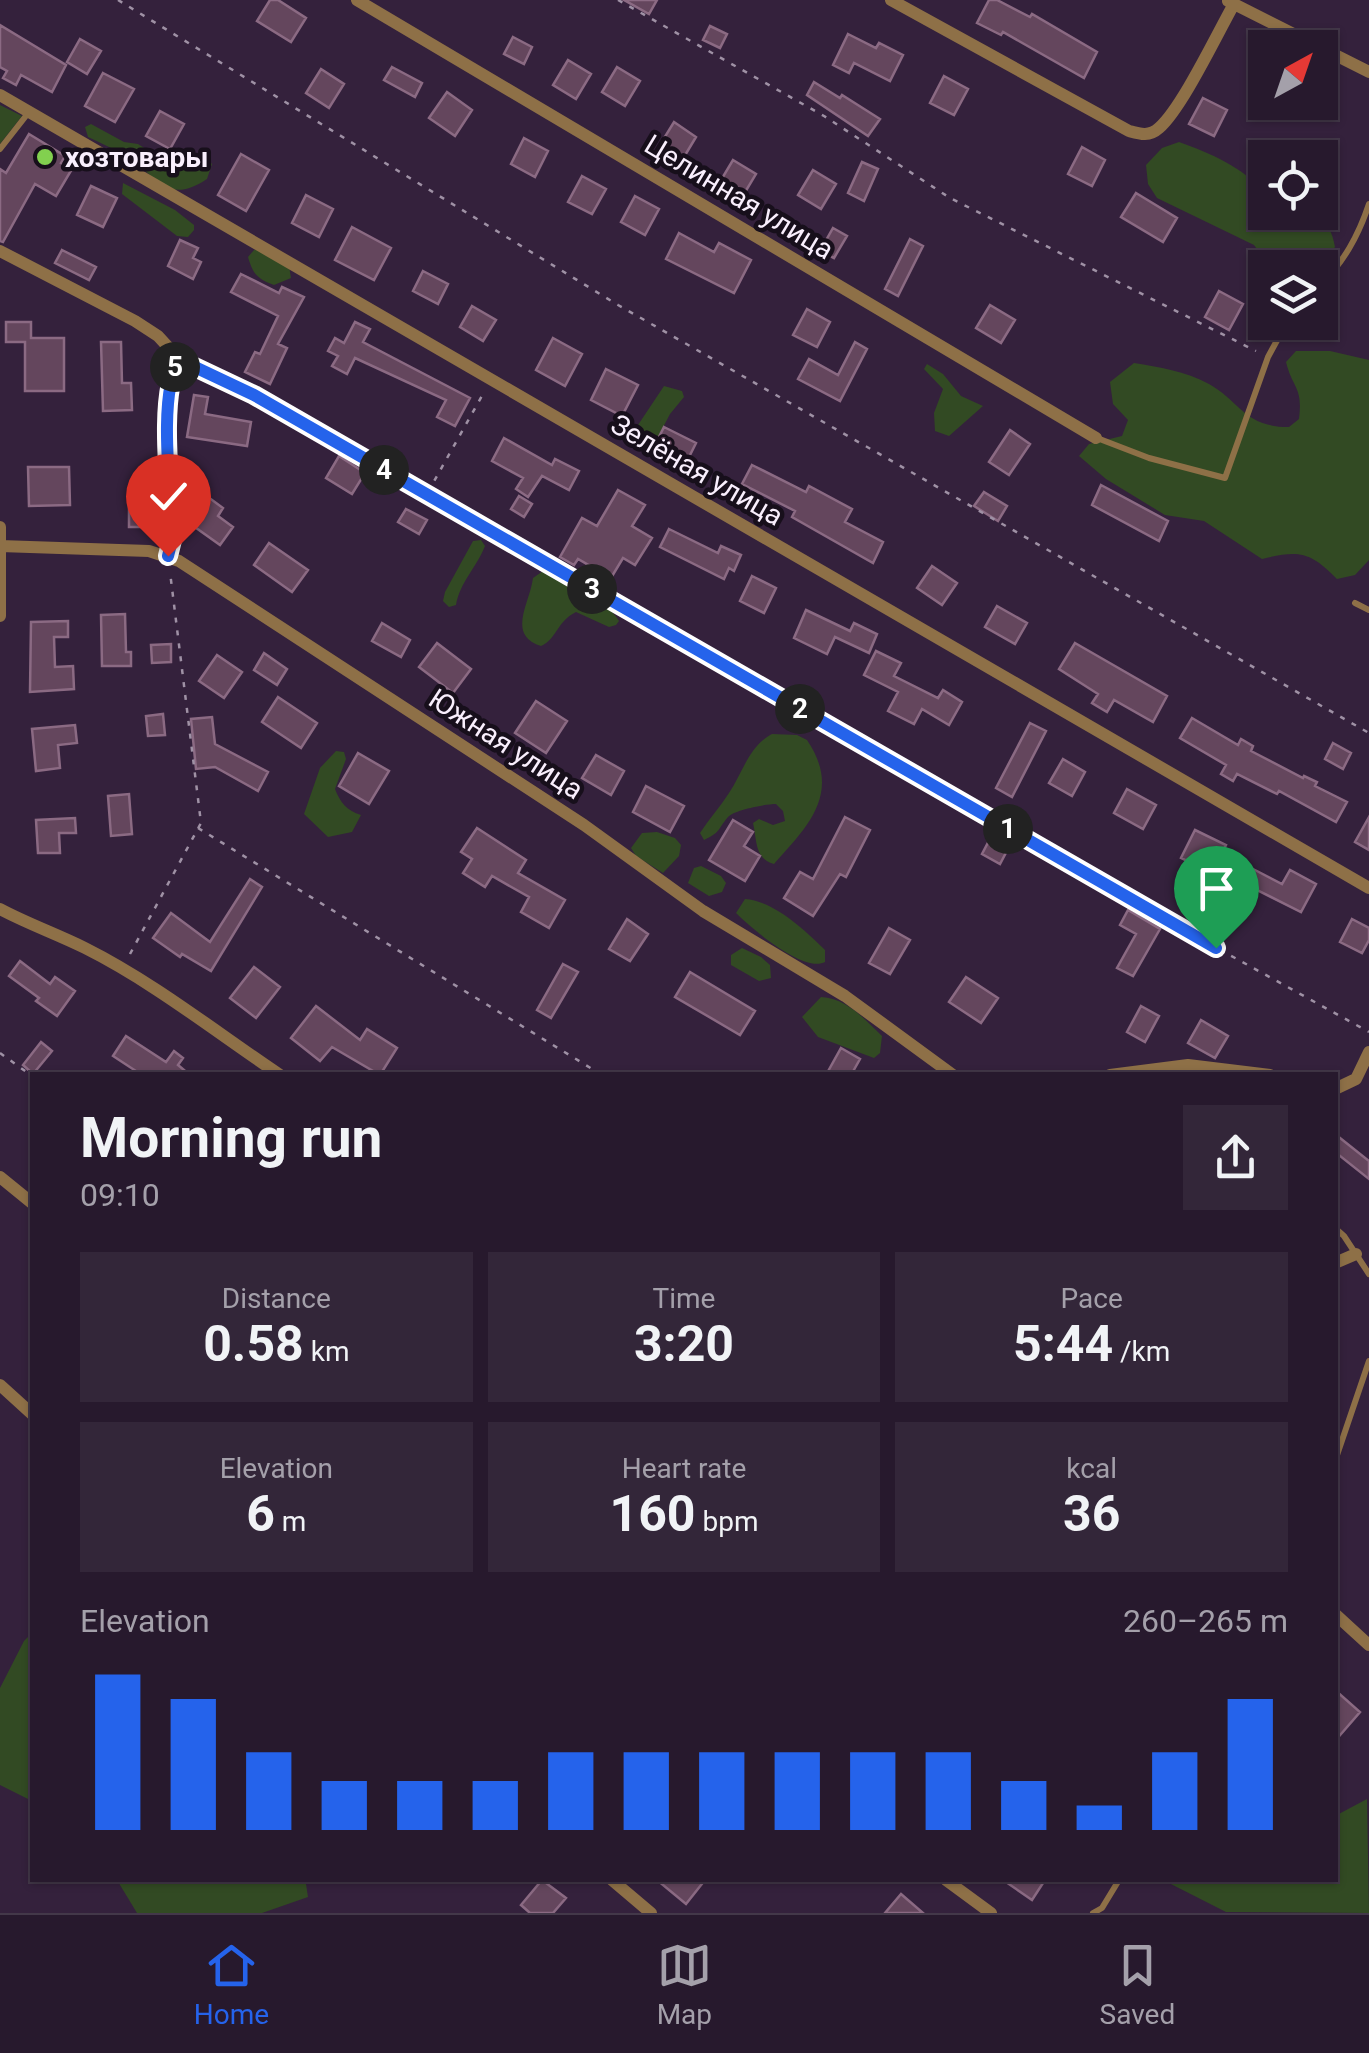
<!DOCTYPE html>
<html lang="en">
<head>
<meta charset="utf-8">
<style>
  :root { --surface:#27192d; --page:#332639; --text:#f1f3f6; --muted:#a4a0aa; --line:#433849; --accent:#2563eb }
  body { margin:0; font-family:Roboto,sans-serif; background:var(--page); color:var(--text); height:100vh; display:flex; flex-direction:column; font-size:38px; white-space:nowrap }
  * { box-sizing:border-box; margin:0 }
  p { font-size:32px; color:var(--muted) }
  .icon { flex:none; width:55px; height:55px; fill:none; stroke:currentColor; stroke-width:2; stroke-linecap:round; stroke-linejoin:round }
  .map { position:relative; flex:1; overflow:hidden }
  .side { position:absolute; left:30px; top:1072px; width:1308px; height:810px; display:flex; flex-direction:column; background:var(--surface); border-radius:0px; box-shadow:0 2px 8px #0004,0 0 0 2px var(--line) }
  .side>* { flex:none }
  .needle { width:65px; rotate:40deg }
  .tools { position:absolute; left:1248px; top:30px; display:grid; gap:20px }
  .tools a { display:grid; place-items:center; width:90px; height:90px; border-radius:0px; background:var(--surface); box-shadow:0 2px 8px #0004,0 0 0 2px var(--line); font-size:50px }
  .pin { position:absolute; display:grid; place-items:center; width:85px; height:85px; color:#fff; margin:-102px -42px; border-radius:50% 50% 50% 0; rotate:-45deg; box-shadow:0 0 10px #0007 }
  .pin .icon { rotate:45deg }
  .km { position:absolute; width:50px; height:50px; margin:-25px; border-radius:50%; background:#222; color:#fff; font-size:28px; line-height:50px; text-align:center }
  .round { display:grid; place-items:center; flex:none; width:105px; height:105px; border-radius:0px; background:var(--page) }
  .headline { display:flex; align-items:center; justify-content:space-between; height:170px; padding:0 50px }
  h1 { font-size:55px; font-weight:700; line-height:75px }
  .figures { display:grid; grid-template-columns:repeat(3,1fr); gap:15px; height:170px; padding:10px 50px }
  .figures div { display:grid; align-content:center; border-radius:0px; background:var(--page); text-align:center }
  .figures b { font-size:50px; font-weight:700 }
  .figures small { font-size:28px; font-weight:400 }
  .figures p { font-size:28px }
  .chart { height:280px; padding:20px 50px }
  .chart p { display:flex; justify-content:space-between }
  .chart svg { width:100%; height:180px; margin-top:10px; stroke:var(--accent); stroke-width:6 }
  .tabs { display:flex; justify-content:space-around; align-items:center; height:140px; border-top:2px solid var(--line); background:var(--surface); font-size:28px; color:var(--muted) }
  .tabs a { display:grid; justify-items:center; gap:5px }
  .tabs .on { color:var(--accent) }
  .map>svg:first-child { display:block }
</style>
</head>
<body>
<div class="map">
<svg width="1369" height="1913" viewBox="0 0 1369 1913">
  <rect width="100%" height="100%" fill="#34213c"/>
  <!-- green -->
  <path fill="#324a23" d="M0,105L22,116L0,144Z
    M91,124L124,142L138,144L168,163C187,160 195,146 212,164L207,179C165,207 157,174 124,155C113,148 100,143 88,137L85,127Z
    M1179,142C1212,154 1241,166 1265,193V212C1299,212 1328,205 1335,247L1320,267H1270L1254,245L1157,198L1148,184L1146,165L1162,148Z
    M123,183L175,210L194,225V230L188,237L177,236L122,194Z
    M254,250H264L289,266L291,278L274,285C257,279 253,274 248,257Z
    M1296,351H1330L1369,360V560L1355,575L1337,579C1310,551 1298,550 1262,559L1204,521L1165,515L1106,479L1079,456L1089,444L1122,436L1128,420L1113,404L1110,382L1134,363C1159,367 1185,371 1209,384C1241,402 1244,427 1289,427L1299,419C1303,386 1293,390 1286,362Z
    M927,364L943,374L961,396L983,406L949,436L935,431L934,413L943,389L924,369Z
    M664,386L682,391L684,397L670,414L658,437L645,440L639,435L638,425Z
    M481,540L485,546C477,567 460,582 456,605L449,607L443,601L445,592L473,541Z
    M546,569C567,578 608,601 619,621L616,625L609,627L576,612C556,622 558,638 541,646C506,635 530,603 533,578Z
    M772,734L797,735L807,740C843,793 807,827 774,864C754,859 757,839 753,823L759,819L773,825L785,821L783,811L776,804C765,804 734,810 728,817C717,830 721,832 704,840L700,833C709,819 720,807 729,793C743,772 749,746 772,734Z
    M336,751L344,752L346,759L335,789C340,802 347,811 361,815L352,832L328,837L304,814L320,768Z
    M657,832L675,838L681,845L679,856L663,873L636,856L631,848L642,833Z
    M701,866L721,876L726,883L722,892L709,896L688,883L694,868Z
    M745,899C774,901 806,931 825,950V962C804,973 752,929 736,913Z
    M742,948L761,957L770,965L771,978L759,981L731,965V955Z
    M821,997C848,999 863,1018 882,1036L880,1053L874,1058L818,1037L802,1017Z
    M32,1633V1801L0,1785V1688L24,1641Z
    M1367,1799L1369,1913L1226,1912L1163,1880H1335V1816Z
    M117,1880H297L306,1884L308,1897L262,1913H137Z"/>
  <!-- building -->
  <path fill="#64465d" stroke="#8b6a83" stroke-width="2.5" d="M270,0H278L306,18L291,42L257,21Z
    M624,0H657L649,14Z
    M989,0H997L1030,17L1032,14L1097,52L1084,78L1003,32L1001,35L977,23Z
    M0,25L66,65L52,92L21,75L16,85L3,78L7,71L0,67Z
    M710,26L727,34L720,48L703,40Z
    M848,34L876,48L879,43L903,55L890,81L854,63L849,73L833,65Z
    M513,37L532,47L524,64L504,54Z
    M80,39L101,51L87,74L67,62Z
    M568,60L591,74L576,99L553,85Z
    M392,67L422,83L415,97L384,80Z
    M617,67L640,81L625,106L602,92Z
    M321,69L344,84L329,108L306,93Z
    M103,73L134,89L115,122L85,106Z
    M944,76L968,89L954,115L930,103Z
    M814,82L840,98L842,95L880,119L868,136L807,95Z
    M447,92L472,110L455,136L429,118Z
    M1203,98L1227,110L1214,136L1189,124Z
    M160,111L184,124L170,149L146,136Z
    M674,122L696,137L681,162L658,148Z
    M29,134L65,156L61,163L72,169L56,196L35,184L3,242L0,241V169L6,173Z
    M524,138L548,151L535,177L511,164Z
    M1082,147L1105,160L1092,186L1068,174Z
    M241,154L269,170L246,211L218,195Z
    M733,160L756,174L741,199L718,185Z
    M862,162L878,169L864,201L848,193Z
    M813,170L836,184L821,209L798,195Z
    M582,176L606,189L592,214L568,202Z
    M91,186L117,198L103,227L77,215Z
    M1136,193L1177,218L1163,242L1121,217Z
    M306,195L333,209L319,237L292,223Z
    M635,196L659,209L645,235L621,222Z
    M352,227L391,248L374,280L335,260Z
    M833,228L847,236L834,258L820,251Z
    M679,233L714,252L719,243L751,260L734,293L666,259Z
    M910,239L923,246L898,296L885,289Z
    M180,240L198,248L193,258L201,262L193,279L168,266Z
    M62,250L96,267L89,280L55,263Z
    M423,271L448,284L438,304L413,291Z
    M241,274L279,293L282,287L304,297L278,344L287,348L270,384L245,372L255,352L260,354L278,316L231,292Z
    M1219,291L1243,304L1229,330L1205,317Z
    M990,305L1015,320L1001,343L976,328Z
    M472,306L496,320L483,341L460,327Z
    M807,309L830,322L817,347L793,335Z
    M6,322H31V338H64V391H25V342H6Z
    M355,322L370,329L363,342L470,398L455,426L437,417L446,400L355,358L347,374L332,366L338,356L328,351L335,338L344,343Z
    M553,338L582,354L565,386L536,370Z
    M101,342H121L122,383H131L132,410L103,411Z
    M855,342L867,349L840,401L798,379L809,359L838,375Z
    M606,369L638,385L622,416L591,400Z
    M194,395L208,397L205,414L251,422L247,446L187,437Z
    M664,427L696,443L686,463L654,447Z
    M1010,430L1030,444L1009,475L989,462Z
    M504,438L552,465L555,459L579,471L569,490L542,476L528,497L516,489L523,478L492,461Z
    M339,456L365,473L352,494L326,478Z
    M752,465L806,492L809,486L852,509L845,522L883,542L873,563L792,517L795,511L742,484Z
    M28,467H69L70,505L29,506Z
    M1101,485L1168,521L1159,541L1092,505Z
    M618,490L645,505L632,526L652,538L635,565L623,558L611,578L578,559L574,565L560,557L582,518L597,526Z
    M984,492L1007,506L998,521L974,506Z
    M519,496L532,504L524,517L511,509Z
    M208,497L223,508L218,516L233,527L220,545L178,515L183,503L196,513Z
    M129,499L156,500V527H129Z
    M406,509L427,520L419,534L398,522Z
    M669,529L718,553L721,546L741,555L734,571L729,568L724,579L660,547Z
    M269,543L308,570L292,592L254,565Z
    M932,566L957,583L942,605L917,588Z
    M752,576L776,588L764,613L740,601Z
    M997,606L1027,623L1015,644L985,627Z
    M806,610L850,631L854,623L877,634L869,653L835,637L827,654L794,638Z
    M125,614L126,652H131V666H102L101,615Z
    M68,621V637H54L55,667L73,666L74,689L30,692L31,622Z
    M382,623L410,640L401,657L372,641Z
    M437,643L471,669L453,693L419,667Z
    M1075,643L1167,696L1153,722L1114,700L1107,712L1092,703L1098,694L1059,669Z
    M171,644V662L152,663L151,645Z
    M876,651L901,663L894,676L938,698L943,690L962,702L949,725L922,709L914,724L888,711L898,692L864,675Z
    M264,653L287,669L277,685L254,670Z
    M217,655L242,672L224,698L199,681Z
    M278,697L317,723L301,748L262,722Z
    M536,701L567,721L546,753L515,733Z
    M163,714L165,735L148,736L146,716Z
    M212,717L215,744L268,772L258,791L215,767L196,769L191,719Z
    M1192,718L1238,745L1241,739L1253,746L1251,751L1303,778L1304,776L1317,782L1315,786L1347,802L1336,822L1279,791L1277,794L1237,774L1233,781L1221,774L1226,765L1180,738Z
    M1030,723L1046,731L1012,797L996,788Z
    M75,725L77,743L58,745L60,768L36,771L32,729Z
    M1333,743L1351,753L1343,769L1325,759Z
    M358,753L389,771L369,804L339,786Z
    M596,755L624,771L611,795L582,778Z
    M1063,759L1085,772L1072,796L1049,783Z
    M646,786L684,806L670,832L633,812Z
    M1127,789L1156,805L1143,829L1114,813Z
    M129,794L132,834L111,836L108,796Z
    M845,817L870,830L846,877L840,874L813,916L784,898L800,872L813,879Z
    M1369,817V850L1355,842Z
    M75,818L76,833H59L60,853H38L36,820Z
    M733,820L753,832L744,846L760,856L745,881L709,860Z
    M477,828L526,860L518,873L565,900L549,928L521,912L529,897L492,876L485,887L463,873L472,859L461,852Z
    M1195,830L1226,845L1212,873L1181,858Z
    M992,835L1010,845L1000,864L982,854Z
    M1253,869L1282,884L1290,870L1316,884L1301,912L1245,884Z
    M250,879L262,887L211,971L182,954L180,957L153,938L171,913L210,942Z
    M1128,910L1160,929L1133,976L1117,968L1136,934L1120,925Z
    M627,919L648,934L630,961L609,949Z
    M1352,919L1369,928V940L1362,953L1340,942Z
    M889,928L910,940L890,974L869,963Z
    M20,961L50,984L55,977L75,991L57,1016L36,1001L39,998L9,976Z
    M563,964L578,972L551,1018L537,1010Z
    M254,967L280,987L256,1018L230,998Z
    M690,972L755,1011L740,1035L675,997Z
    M966,977L998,998L981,1023L949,1002Z
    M316,1006L360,1040L367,1029L397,1048L380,1075L332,1047L320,1061L291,1038Z
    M1141,1006L1159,1016L1145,1042L1127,1032Z
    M1201,1020L1228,1036L1215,1058L1188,1043Z
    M126,1036L166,1062L174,1051L183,1058L178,1065L190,1075H142L113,1056Z
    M41,1042L52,1051L33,1074L23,1065Z
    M841,1048L860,1059L851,1075H826Z
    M1335,1134L1369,1161V1179L1335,1152Z
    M1335,1690L1360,1712L1335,1741Z
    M542,1880L566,1898L553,1913H530L521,1905Z
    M657,1880H705L686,1904Z
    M1003,1880H1045L1032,1900Z
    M901,1894L923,1913H885Z"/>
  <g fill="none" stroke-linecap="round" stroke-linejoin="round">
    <!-- path -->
    <path stroke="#9f91a5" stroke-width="2.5" stroke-dasharray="5 8" stroke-linecap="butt" d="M118,0L618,305L1369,733
      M618,0L824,116L950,198L1256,351
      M191,366L254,395L1217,948L1369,1032
      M428,492L483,394
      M198,828L602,1075
      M130,954L201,823L170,572
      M0,1053L32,1076"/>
    <!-- lane -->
    <path stroke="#8e7047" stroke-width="6" d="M0,149L29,112
      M1320,286C1344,261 1358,237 1369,204
      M1097,438L1149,458L1225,478L1268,357L1287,322
      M168,556L173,537C171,496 157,390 180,360
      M1355,603L1369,610
      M1335,1228L1344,1236L1369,1274
      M1335,1461L1369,1361
      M1093,1913L1102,1908L1119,1880"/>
    <!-- street -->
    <path stroke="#8e7047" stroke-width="12" d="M357,0L1096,438
      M891,0L1129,131C1140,134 1149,137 1159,128C1182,108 1217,34 1234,4
      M1228,1L1369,72
      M0,95L1369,888
      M0,251L135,321L158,336L180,360
      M0,527V616
      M0,546L149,551L179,561L584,825L703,911L845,996L953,1075
      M0,909C28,924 57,934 85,948C153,982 216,1032 280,1075
      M1110,1075L1188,1065L1270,1075
      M1335,1089L1356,1079L1369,1052
      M0,1177L32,1203
      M1335,1263L1356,1254
      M0,1385L32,1414
      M1335,1614L1369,1645
      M612,1880L651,1913
      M946,1880L991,1913"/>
  </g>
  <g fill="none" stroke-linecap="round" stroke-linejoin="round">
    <!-- route casing -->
    <g stroke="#fff" stroke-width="20">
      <path id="route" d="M168,556L173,536C171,496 157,391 180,360L254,395L1216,948"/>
    </g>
    <!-- route -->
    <use href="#route" stroke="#2563eb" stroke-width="12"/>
  </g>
  <!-- markers -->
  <circle fill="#82d04f" stroke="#170f1b" stroke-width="4" cx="45" cy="157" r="10"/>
  <g text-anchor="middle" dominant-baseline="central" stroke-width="9" stroke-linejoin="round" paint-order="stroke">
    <!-- poi labels -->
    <g font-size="28" font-weight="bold" fill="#f9effd" stroke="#170f1b" text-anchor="start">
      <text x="65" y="157">хозтовары</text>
    </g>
    <!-- street labels -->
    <g font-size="28" fill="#f9effd" stroke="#170f1b">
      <text transform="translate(739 197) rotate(31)">Целинная улица</text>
      <text transform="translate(697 470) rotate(30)">Зелёная улица</text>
      <text transform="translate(506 744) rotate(33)">Южная улица</text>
    </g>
  </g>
</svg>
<div class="tools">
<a><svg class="needle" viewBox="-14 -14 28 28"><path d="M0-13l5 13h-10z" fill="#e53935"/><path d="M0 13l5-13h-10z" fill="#a4a0aa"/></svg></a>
<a><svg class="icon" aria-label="locate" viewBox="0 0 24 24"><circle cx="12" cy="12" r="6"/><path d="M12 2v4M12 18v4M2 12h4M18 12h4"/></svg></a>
<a><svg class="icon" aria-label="layers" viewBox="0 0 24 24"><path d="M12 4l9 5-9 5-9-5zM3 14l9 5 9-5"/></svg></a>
</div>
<div class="pin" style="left:1216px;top:948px;background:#1e9e55"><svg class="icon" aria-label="arrive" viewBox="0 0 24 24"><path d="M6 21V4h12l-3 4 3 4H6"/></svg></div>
<div class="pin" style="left:168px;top:556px;background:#d93025"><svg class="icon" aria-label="check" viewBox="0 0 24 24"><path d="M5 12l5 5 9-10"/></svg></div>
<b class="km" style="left:1008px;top:829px">1</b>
<b class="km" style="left:800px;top:709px">2</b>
<b class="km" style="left:592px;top:589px">3</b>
<b class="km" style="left:384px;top:470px">4</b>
<b class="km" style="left:175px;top:367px">5</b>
<section class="side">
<div class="headline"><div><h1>Morning run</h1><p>09:10</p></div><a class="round"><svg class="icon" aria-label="share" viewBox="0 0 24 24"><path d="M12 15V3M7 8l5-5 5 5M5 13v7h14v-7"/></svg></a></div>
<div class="figures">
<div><p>Distance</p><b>0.58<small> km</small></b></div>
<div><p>Time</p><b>3:20</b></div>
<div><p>Pace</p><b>5:44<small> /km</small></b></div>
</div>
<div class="figures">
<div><p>Elevation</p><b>6<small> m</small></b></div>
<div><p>Heart rate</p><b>160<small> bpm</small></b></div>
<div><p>kcal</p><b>36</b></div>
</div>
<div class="chart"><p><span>Elevation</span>260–265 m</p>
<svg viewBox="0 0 160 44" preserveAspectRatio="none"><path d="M5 44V6M15 44V12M25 44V25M35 44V32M45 44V32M55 44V32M65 44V25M75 44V25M85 44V25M95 44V25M105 44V25M115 44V25M125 44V32M135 44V38M145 44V25M155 44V12"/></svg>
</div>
</section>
</div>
<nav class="tabs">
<a class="on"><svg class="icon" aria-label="home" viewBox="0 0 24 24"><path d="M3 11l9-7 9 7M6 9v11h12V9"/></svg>Home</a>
<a><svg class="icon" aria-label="map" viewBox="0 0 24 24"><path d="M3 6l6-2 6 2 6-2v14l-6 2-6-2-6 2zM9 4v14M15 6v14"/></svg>Map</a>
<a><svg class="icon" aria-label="saved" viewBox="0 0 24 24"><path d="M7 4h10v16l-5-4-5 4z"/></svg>Saved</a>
</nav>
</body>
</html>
